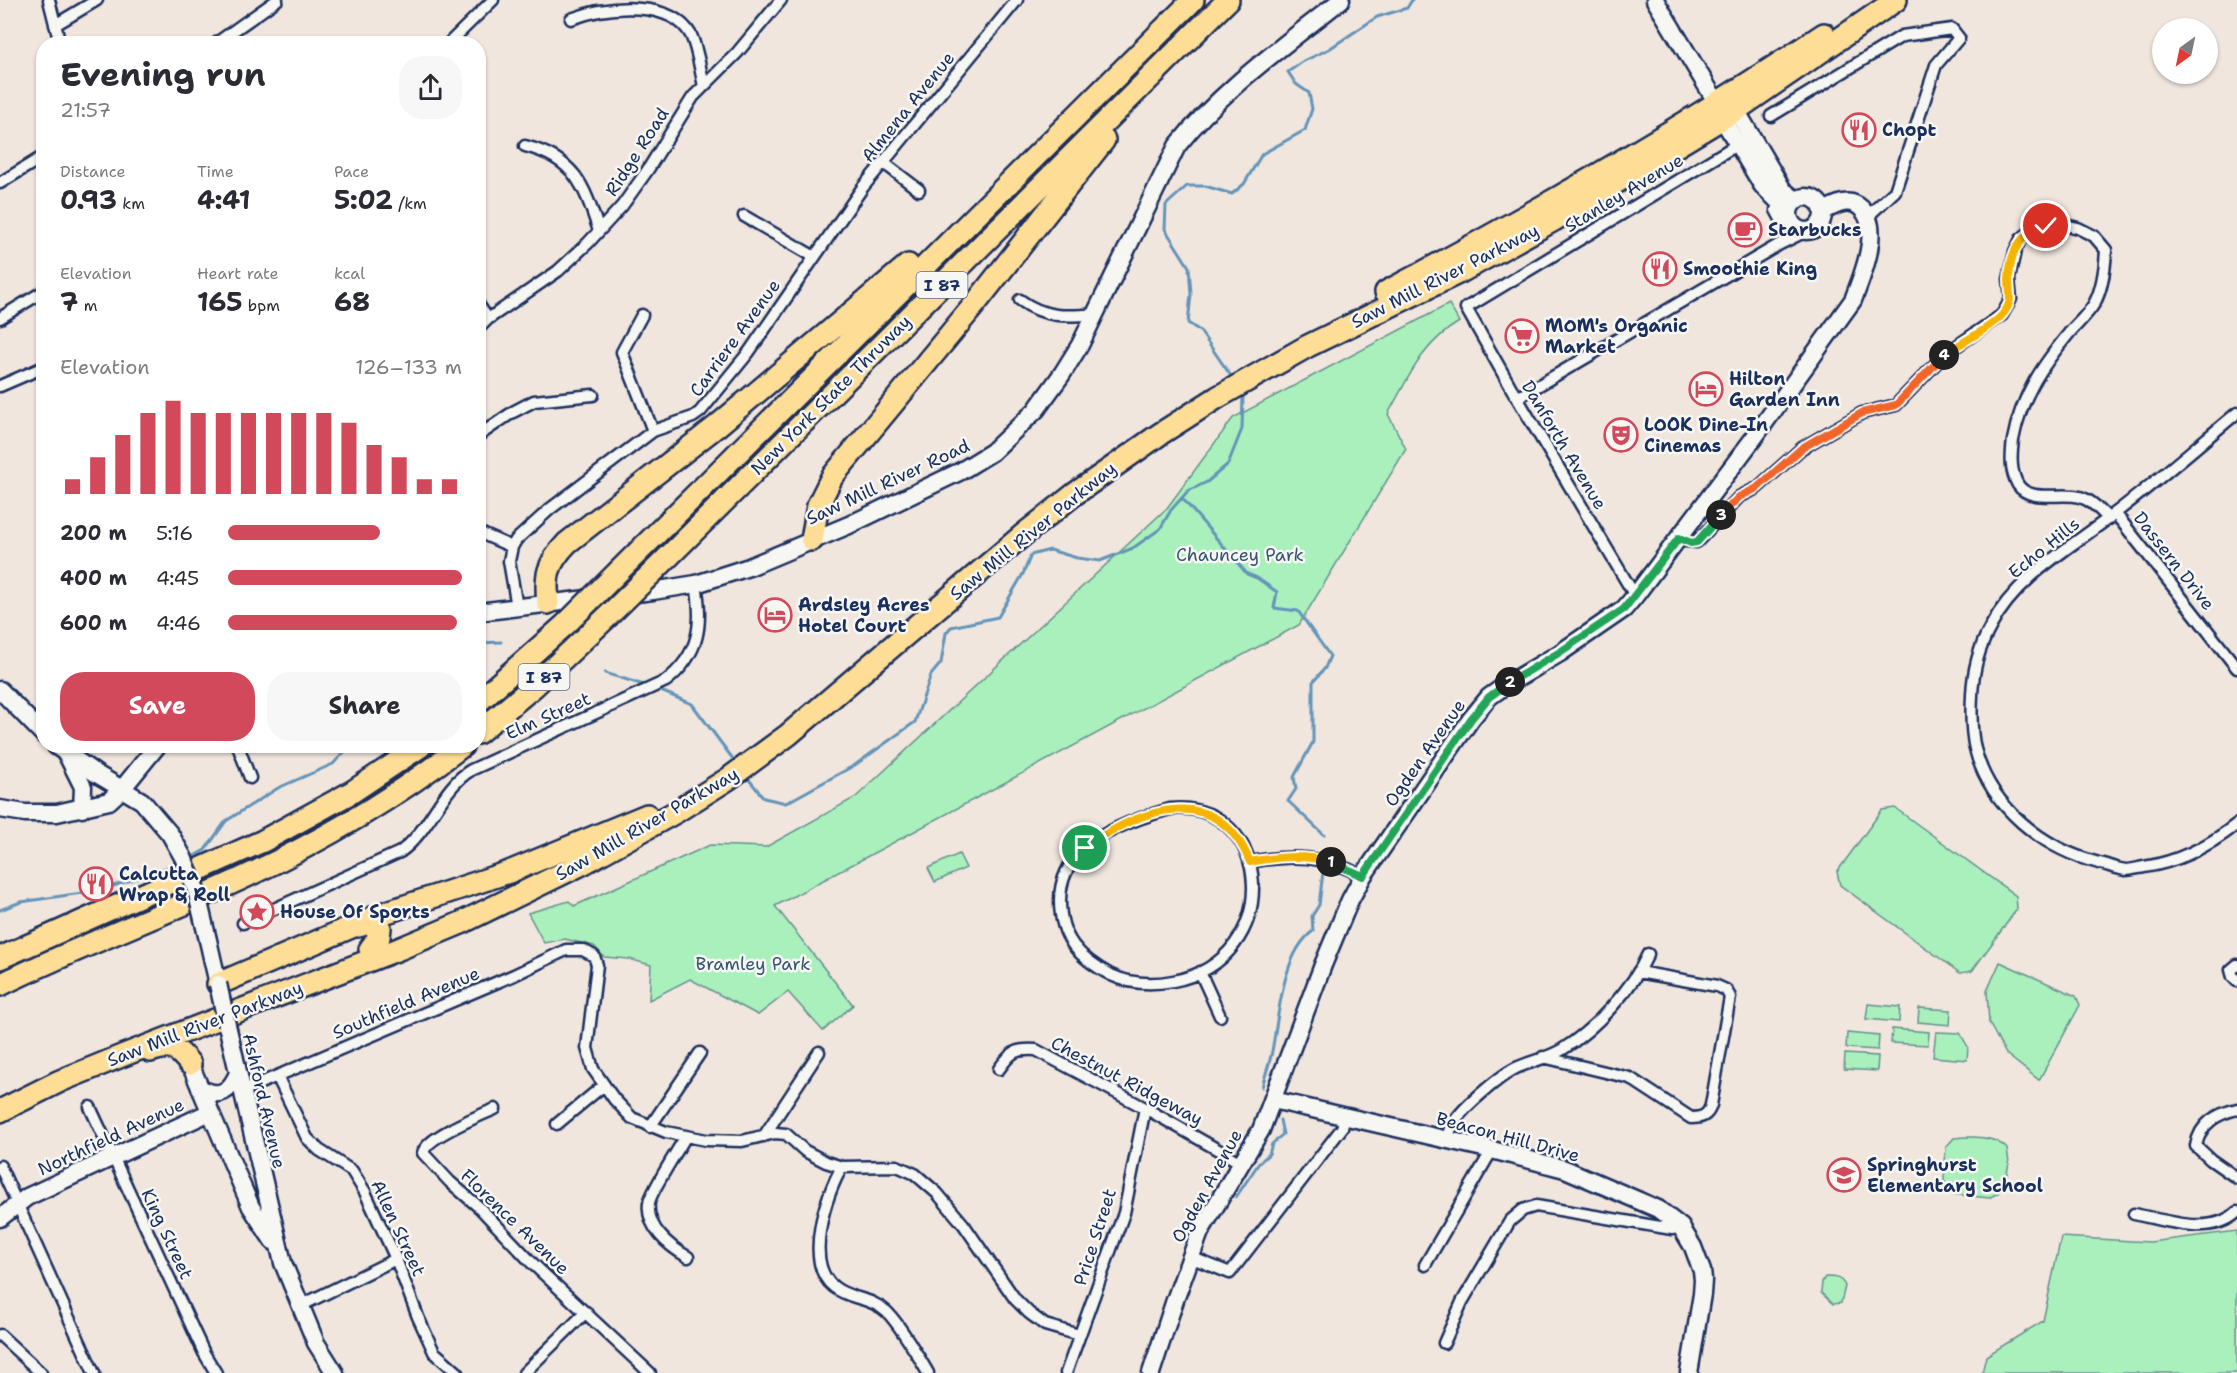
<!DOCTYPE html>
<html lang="en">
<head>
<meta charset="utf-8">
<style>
  :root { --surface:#fff; --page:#f7f7f7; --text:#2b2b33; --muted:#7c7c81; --accent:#d1495b }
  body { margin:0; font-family:"Shantell Sans",sans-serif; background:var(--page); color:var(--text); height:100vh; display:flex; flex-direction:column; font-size:22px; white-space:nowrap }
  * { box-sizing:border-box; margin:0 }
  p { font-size:20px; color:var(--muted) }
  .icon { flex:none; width:33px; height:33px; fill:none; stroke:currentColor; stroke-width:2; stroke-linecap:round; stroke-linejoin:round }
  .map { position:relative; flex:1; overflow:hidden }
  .drawer { position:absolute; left:36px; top:36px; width:450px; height:717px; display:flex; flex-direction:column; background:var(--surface); border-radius:24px; box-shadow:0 2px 4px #0004 }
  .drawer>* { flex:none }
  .needle { width:39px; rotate:213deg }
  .controls { position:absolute; left:2152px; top:18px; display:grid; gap:12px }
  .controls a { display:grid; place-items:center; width:66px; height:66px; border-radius:50%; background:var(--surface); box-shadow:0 2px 4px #0004; font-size:30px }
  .pin { position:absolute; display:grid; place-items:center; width:51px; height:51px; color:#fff; margin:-26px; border:3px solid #fff; border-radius:50%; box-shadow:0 2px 6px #0007 }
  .km { position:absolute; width:30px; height:30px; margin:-15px; border-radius:50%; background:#222; color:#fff; font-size:16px; line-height:30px; text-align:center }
  .round { display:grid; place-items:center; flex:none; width:63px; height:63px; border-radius:24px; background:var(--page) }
  .overview { display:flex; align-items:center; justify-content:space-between; height:102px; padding:0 24px }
  h1 { font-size:33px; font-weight:700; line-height:45px }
  .metrics { display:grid; grid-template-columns:repeat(3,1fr); gap:9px; height:102px; padding:6px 24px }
  .metrics div { display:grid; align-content:center }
  .metrics b { font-size:26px; font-weight:700 }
  .metrics small { font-size:16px; font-weight:400 }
  .metrics p { font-size:16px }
  .chart { height:168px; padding:12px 24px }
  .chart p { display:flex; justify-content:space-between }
  .chart svg { width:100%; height:108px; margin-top:6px; stroke:var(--accent); stroke-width:6 }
  .cta { display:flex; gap:12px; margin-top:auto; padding:12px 24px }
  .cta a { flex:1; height:69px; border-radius:24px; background:var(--accent); color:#fff; font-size:24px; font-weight:700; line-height:69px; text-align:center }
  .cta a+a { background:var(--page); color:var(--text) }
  ul { padding:0 24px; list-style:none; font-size:20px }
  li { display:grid; grid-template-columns:96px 72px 1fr; align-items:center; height:45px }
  li i { height:15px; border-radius:8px; background:var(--accent) }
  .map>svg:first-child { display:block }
</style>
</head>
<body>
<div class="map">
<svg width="2237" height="1373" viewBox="0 0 2237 1373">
  <rect width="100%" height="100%" fill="#f0e6de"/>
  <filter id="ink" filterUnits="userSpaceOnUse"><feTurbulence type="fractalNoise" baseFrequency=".0167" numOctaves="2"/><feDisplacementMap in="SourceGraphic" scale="12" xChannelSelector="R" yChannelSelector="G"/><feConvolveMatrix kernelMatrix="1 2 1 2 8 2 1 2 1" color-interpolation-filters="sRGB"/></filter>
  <g filter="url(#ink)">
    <!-- green -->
    <path fill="#aaf0bc" stroke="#62908d" stroke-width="1.5" d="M1449,304L1459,322C1421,345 1409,377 1388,414L1406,449L1299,625L775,906L853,1005L823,1031L788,992L758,1015L690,979L649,1000L651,965L629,959L604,957L594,946L565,939L544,943L528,913L569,901L574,906L710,845L766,847L856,797L1167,508L1233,418Z
      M1895,808L2016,896L2017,909L1972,971L1960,973L1840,885L1837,872L1882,810Z
      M959,854L966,868L935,882L928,868Z
      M2000,962L2076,996L2080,1005L2039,1080L2006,1054L1989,1023L1987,991Z
      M1868,1004L1900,1007L1899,1022L1866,1019Z
      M1919,1008L1951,1010L1950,1025L1918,1022Z
      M1892,1029L1929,1032L1928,1045L1891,1043Z
      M1936,1032L1960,1033L1968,1047L1967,1060L1933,1057Z
      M1847,1033L1879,1036L1878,1050L1846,1048Z
      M1845,1054L1878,1056L1877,1071L1844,1069Z
      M1954,1138C1971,1136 1995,1135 2007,1149L2009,1163L2006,1178L1998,1193L1989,1198L1952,1194L1948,1190L1944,1180L1946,1147Z
      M2237,1231V1373H1982L1986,1356L2043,1321L2061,1237L2150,1242Z
      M1825,1277C1834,1277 1841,1277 1845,1286L1841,1303L1833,1304L1821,1293L1822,1282Z"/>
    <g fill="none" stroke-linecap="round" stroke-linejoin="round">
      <!-- stream -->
      <path stroke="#6394b9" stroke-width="3" d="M1233,379L1200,331L1188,323L1191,294L1189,267L1165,229L1166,205L1187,186H1205L1232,194L1244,184L1262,154L1305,130L1312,109L1309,93L1296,84L1288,72L1302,62L1329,49L1377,17L1407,8L1412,0
        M1182,498L1247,574L1257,578L1277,592L1274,608L1298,611L1330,656L1325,668L1313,682V742L1294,777L1296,789L1288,801L1324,835
        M478,643L501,642
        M605,673L647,686
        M656,689L692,704L736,763
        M746,776L764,798L786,803L855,765L915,722L931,675L941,663L946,633L951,627L998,617L1023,574L1031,555L1050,550L1077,558L1100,561L1133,548L1160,529L1171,510L1188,491L1207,482L1228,464L1242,429L1243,396L1241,392
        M189,859L205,850L226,821L278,788L333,764L350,746
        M0,910L21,902L102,890L180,863
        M1262,1087C1265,1075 1270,1063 1272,1051C1279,1015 1282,954 1313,931L1312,916L1319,905L1323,872
        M1236,1197L1259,1163L1269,1154L1272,1144L1283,1134L1280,1120"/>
      <!-- street casing -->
      <g stroke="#1b2f5e" stroke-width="15">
        <path id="street" d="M49,0L60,44
          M571,19C609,5 671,0 691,35C698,51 700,69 704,86
          M55,25L97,0
          M215,44L277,0
          M448,44L493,0
          M1771,116L1902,36L1952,29L1959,38L1936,65L1895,191L1868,216
          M525,146C576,159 584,186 599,231
          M884,163L919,190
          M0,183L44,156
          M1776,210L1782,221L1783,229
          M744,216L813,256
          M1020,300C1045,318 1066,317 1096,314
          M478,304L488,319
          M642,315L622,352L653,431
          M0,318L44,291
          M478,329L488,319L558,271L588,243L622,206L647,171L693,97L737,53L781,0
          M0,386L44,367
          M1517,398L1780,244L1804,232
          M2237,413C2196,447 2156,482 2114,514C2072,547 2017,576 1991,626C1979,647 1973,670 1972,695C1971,713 1971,732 1975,749C1990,807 2043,849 2099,863C2108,865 2117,869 2126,870C2131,870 2138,868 2144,867C2179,862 2209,846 2237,824
          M478,436L513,412L534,401L593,395
          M2115,513L2237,668
          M478,532L512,547
          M1679,538L1685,541L1697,542L1739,497L1757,488L1802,448L1862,413L1896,405L1945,354L2002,315L2011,299L2009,279L2015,251L2021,239L2032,230L2061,224L2078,228L2094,236L2106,250C2105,268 2103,288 2094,304C2088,314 2078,323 2070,332C2042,366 2021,396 2013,440C2011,456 2010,471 2018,485C2030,503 2062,492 2080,497C2091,500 2100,510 2109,519
          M1635,596L1510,386L1466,308L1738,144
          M517,607L509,561L512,547L516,540L550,509L653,431L693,417L700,412L749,352L863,187L1017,0
          M238,746L250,778
          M1170,809C1274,799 1286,960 1173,981C1152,985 1130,984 1111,975C1079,958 1060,938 1060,901C1060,880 1068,863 1084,849C1106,829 1141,817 1170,809Z
          M1250,862C1294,854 1322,855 1363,876
          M243,923L400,852C430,831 441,788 471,770L666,681C700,654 703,624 696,584
          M2237,965L2231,970L2233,977L2237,981
          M1200,972L1220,1016
          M1543,1057L1630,1078L1691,1118C1701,1118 1708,1116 1711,1105L1730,997L1726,990L1717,986L1638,972
          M999,1069C1012,1051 1015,1049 1036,1050L1145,1108L1241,1163
          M277,1076L307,1138L319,1150L352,1171L365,1192L396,1259L418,1317L434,1352L458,1373
          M242,1091L514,975L566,950H583L594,956L597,965L587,1048L593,1069L614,1099L632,1118L666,1132L706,1140L742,1141L775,1133L786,1134L805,1151L826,1162L842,1167L897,1166L915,1174L937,1193L964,1225L1015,1299L1029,1313L1045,1325L1079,1335
          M90,1107L204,1353L216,1373
          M495,1109C479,1116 426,1137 423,1153L450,1182L480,1208L532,1263L650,1373
          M2237,1109C2217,1114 2200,1123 2196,1146L2211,1160L2237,1178
          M557,1124L604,1085
          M650,1127L700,1053
          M686,1136C679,1148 650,1193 649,1203C646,1227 668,1246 688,1257
          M764,1136L819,1052
          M1448,1139C1449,1135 1450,1130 1452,1126C1459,1110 1500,1076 1516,1068C1531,1061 1549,1058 1563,1049C1595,1029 1633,988 1648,954
          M0,1166L94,1373
          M842,1167C826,1194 803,1263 834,1287C850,1300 871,1297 887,1312C899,1324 919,1357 928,1373
          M2134,1214C2165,1220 2211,1237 2237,1212
          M1190,1257L1230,1273L1342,1128L1345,1117
          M1425,1265L1492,1150
          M300,1306L396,1259
          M0,1335L41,1373
          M1444,1343L1462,1302L1510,1221L1523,1210L1536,1206L1672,1229L1681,1227
          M524,1373L586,1312
          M1066,1373L1124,1213L1145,1108"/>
      </g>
      <!-- secondary casing -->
      <g stroke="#1b2f5e" stroke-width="21">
        <path id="secondary" d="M1655,0L1717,103L1722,118L1762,185L1782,205L1789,217
          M1726,107L1736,110L1783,190L1796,200
          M1789 214a17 17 0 1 1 34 0a17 17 0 1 1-34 0Z
          M478,612L653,591L696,584L749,567L849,525L961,471L992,452L1036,410L1062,374L1080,345L1177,146C1223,88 1284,46 1341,0
          M0,690L44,735
          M56,746L95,773L142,801L170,834L183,857
          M68,757L83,787L82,809
          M0,809L25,813H57L109,801L122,789L157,746
          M208,940L218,984
          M227,1025L283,1263L316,1343L335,1373
          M190,1064L251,1207L273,1241
          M200,1088C219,1099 230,1092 238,1073
          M1273,1100L1492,1150L1565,1169L1658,1209L1681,1227L1693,1247L1702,1271L1703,1280L1702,1294L1689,1373
          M0,1218L27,1197L210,1112
          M1151,1373L1175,1300L1200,1232L1261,1130L1323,965L1350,900L1363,876L1471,719L1489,697L1506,685L1560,653L1624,609L1635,596L1753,439L1853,300C1862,277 1882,229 1862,209C1850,197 1837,204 1824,211"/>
      </g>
      <!-- highway casing -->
      <g stroke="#1b2f5e" stroke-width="26">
        <path id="highway" d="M1386,292C1536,213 1683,128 1824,34
          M812,540L818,505L832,477L975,304L1104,140
          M655,570L1228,0
          M619,571L1193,0
          M548,603C545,576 547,564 567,543L717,426L908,265
          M478,702L566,624
          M478,733L533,687L607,617
          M358,926L373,922L380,928L379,937L370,949
          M0,958L263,841L352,792L421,746
          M218,984L384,913L509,872L647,815
          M0,985C81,945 167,914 249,875C324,840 397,796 462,746
          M150,1051C172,1044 176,1047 190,1064
          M0,1111L60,1081L124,1055L399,949L461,923L584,863L674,813L728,779L788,735L1023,535L1076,493L1160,434L1218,397L1308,346L1464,270L1554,220L1736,110L1896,0"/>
      </g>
      <!-- street -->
      <use href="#street" stroke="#f6f6f2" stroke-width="10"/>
      <!-- secondary -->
      <use href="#secondary" stroke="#f6f6f2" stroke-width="16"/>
      <!-- highway -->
      <use href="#highway" stroke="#fedd96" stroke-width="21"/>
      <!-- secondary-bridge casing -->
      <g stroke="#1b2f5e" stroke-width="21" stroke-linecap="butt">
        <path id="secondary-bridge" d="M183,857L196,890L208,940
          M218,984L227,1025"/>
      </g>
      <!-- highway-bridge casing -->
      <g stroke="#1b2f5e" stroke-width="26" stroke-linecap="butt">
        <path id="highway-bridge" d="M607,617L655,570
          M566,624L619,571"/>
      </g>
      <!-- secondary-bridge -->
      <use href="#secondary-bridge" stroke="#f6f6f2" stroke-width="16"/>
      <!-- highway-bridge -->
      <use href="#highway-bridge" stroke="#fedd96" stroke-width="21"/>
    </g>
  </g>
  <g fill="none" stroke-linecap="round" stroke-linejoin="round" filter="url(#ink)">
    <!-- split-1 casing -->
    <g stroke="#fff" stroke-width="12">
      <path id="split-1" d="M1085,848C1140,808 1217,781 1250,862C1277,857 1303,854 1331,862"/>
    </g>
    <!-- split-2 casing -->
    <g stroke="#fff" stroke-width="12">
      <path id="split-2" d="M1331,862L1363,876L1471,719L1489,697L1510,682"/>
    </g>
    <!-- split-3 casing -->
    <g stroke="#fff" stroke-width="12">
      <path id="split-3" d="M1510,682L1560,652L1624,609L1679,538L1691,543L1697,542L1721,515"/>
    </g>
    <!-- split-4 casing -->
    <g stroke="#fff" stroke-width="12">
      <path id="split-4" d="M1721,515L1739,497L1757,488L1802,448L1862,413L1896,405L1944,355"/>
    </g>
    <!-- split-5 casing -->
    <g stroke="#fff" stroke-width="12">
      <path id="split-5" d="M1944,355C1961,342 1990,329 2002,315C2014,301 2009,295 2009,279C2010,253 2019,233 2046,226"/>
    </g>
    <!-- split-1 -->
    <use href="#split-1" stroke="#f5b400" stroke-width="8"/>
    <!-- split-2 -->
    <use href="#split-2" stroke="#22a559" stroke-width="8"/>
    <!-- split-3 -->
    <use href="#split-3" stroke="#22a559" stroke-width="8"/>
    <!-- split-4 -->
    <use href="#split-4" stroke="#f0652b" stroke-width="8"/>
    <!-- split-5 -->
    <use href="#split-5" stroke="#f5b400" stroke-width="8"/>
  </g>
  <!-- icons -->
  <defs>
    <g id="restaurant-ring" transform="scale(1.725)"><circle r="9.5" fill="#f6f6f2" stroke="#d1495b" stroke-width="1.5"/><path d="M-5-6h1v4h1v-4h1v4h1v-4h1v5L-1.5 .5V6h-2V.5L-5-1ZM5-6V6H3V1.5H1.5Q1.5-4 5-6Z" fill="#d1495b"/></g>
    <g id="cafe-ring" transform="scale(1.725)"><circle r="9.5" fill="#f6f6f2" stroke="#d1495b" stroke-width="1.5"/><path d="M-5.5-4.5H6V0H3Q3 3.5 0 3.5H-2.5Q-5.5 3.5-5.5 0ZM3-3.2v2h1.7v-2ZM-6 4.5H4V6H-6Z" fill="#d1495b"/></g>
    <g id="supermarket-ring" transform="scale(1.725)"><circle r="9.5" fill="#f6f6f2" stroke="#d1495b" stroke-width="1.5"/><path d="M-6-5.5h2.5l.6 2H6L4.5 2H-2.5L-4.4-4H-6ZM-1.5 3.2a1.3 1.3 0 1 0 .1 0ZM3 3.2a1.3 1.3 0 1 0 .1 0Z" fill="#d1495b"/></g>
    <g id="hotel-ring" transform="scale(1.725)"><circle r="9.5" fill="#f6f6f2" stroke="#d1495b" stroke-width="1.5"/><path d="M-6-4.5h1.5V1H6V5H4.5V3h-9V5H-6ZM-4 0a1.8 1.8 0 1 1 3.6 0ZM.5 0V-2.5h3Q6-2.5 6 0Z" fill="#d1495b"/></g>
    <g id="theatre-ring" transform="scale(1.725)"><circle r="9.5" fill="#f6f6f2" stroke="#d1495b" stroke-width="1.5"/><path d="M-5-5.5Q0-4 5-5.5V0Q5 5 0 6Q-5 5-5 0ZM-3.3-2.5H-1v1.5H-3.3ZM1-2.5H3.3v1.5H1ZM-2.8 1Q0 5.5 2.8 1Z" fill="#d1495b"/></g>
    <g id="sight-ring" transform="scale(1.725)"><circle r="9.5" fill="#f6f6f2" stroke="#d1495b" stroke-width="1.5"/><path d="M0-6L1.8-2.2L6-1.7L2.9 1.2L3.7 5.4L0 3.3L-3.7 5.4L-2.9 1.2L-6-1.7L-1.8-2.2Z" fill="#d1495b"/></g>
    <g id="school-ring" transform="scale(1.725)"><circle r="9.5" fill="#f6f6f2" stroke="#d1495b" stroke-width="1.5"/><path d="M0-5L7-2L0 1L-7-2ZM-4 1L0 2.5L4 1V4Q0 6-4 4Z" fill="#d1495b"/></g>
  </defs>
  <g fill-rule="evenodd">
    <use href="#restaurant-ring" x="1859" y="130"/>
    <use href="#cafe-ring" x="1745" y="230"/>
    <use href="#restaurant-ring" x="1660" y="269"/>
    <use href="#supermarket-ring" x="1522" y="336"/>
    <use href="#hotel-ring" x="1706" y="389"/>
    <use href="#theatre-ring" x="1621" y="435"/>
    <use href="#hotel-ring" x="775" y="615"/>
    <use href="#restaurant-ring" x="96" y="884"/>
    <use href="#sight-ring" x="257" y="912"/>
    <use href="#school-ring" x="1844" y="1175"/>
  </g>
  <g text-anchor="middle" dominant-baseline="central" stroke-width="5" stroke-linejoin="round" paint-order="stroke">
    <!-- shield labels -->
    <g fill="#f6f6f2" stroke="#5d6b8a" stroke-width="1.5">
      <rect x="916.5" y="272" width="51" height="26" rx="4.5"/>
      <rect x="518.5" y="664" width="51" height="26" rx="4.5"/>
    </g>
    <g font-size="16" font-weight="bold" fill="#1b2f5e">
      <text x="942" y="285">I 87</text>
      <text x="544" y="677">I 87</text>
    </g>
    <!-- street labels -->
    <g font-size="18" fill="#1b2f5e" stroke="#f6f6f2">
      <text transform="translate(908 107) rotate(-51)">Almena Avenue</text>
      <text transform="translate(637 152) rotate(-57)">Ridge Road</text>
      <text transform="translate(1624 193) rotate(-31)">Stanley Avenue</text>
      <text transform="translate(1445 276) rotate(-27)">Saw Mill River Parkway</text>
      <text transform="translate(735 338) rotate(-54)">Carriere Avenue</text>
      <text transform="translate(831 395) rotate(-45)">New York State Thruway</text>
      <text transform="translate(1564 445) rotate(59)">Danforth Avenue</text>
      <text transform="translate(888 482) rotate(-25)">Saw Mill River Road</text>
      <text transform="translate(1033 531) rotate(-39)">Saw Mill River Parkway</text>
      <text transform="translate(2044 548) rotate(-39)">Echo Hills</text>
      <text transform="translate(2174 561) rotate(52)">Dassern Drive</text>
      <text transform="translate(548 716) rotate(-24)">Elm Street</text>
      <text transform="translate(1425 753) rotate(-55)">Ogden Avenue</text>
      <text transform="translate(647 824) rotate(-30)">Saw Mill River Parkway</text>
      <text transform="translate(406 1003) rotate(-23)">Southfield Avenue</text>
      <text transform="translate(205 1024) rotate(-21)">Saw Mill River Parkway</text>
      <text transform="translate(1127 1081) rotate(28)">Chestnut Ridgeway</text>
      <text transform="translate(264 1101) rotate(77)">Ashford Avenue</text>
      <text transform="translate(111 1137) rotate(-25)">Northfield Avenue</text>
      <text transform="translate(1508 1137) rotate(15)">Beacon Hill Drive</text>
      <text transform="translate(1207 1186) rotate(-61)">Ogden Avenue</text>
      <text transform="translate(515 1222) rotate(44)">Florence Avenue</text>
      <text transform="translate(398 1228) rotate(65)">Allen Street</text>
      <text transform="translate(167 1234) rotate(65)">King Street</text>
      <text transform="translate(1095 1237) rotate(-72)">Price Street</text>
    </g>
    <!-- poi labels -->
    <g font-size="18" font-weight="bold" fill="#1b2f5e" stroke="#f6f6f2" text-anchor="start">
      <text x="1882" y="130">Chopt</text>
      <text x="1768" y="230">Starbucks</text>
      <text x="1683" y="269">Smoothie King</text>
      <text x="1545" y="326">MOM's Organic<tspan x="1545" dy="21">Market</tspan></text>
      <text x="1729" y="379">Hilton<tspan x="1729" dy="21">Garden Inn</tspan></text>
      <text x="1644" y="425">LOOK Dine-In<tspan x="1644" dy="21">Cinemas</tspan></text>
      <text x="798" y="605">Ardsley Acres<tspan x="798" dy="21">Hotel Court</tspan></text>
      <text x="119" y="874">Calcutta<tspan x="119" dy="21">Wrap &amp; Roll</tspan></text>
      <text x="280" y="912">House Of Sports</text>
      <text x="1867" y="1165">Springhurst<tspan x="1867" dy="21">Elementary School</tspan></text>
    </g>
    <!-- park labels -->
    <g font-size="18" fill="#385671" stroke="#f6f6f2">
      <text x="1240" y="555">Chauncey Park</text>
      <text x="753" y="964">Bramley Park</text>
    </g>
  </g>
</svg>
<div class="controls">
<a><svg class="needle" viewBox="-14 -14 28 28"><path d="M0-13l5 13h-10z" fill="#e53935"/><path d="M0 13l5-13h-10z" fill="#7c7c81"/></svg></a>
</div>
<div class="pin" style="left:1085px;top:848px;background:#1e9e55"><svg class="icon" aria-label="arrive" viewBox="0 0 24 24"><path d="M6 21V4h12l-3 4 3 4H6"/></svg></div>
<div class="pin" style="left:2046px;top:226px;background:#d93025"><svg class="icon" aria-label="check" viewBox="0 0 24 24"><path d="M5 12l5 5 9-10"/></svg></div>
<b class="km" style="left:1331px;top:862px">1</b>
<b class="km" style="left:1510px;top:682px">2</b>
<b class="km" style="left:1721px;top:515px">3</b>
<b class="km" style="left:1944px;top:355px">4</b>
<section class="drawer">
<div class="overview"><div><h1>Evening run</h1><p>21:57</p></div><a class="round"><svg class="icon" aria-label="share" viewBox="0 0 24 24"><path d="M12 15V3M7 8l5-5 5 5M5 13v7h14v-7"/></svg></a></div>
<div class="metrics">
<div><p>Distance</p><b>0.93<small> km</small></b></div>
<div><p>Time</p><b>4:41</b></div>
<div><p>Pace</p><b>5:02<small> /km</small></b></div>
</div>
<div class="metrics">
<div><p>Elevation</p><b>7<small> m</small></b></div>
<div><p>Heart rate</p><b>165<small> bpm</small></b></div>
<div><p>kcal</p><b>68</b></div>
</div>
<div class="chart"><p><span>Elevation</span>126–133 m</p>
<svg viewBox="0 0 160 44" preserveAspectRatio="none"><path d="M5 44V38M15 44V29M25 44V20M35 44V11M45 44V6M55 44V11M65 44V11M75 44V11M85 44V11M95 44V11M105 44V11M115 44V15M125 44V24M135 44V29M145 44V38M155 44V38"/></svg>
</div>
<ul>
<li><b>200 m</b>5:16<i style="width:65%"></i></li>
<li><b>400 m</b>4:45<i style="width:100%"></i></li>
<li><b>600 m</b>4:46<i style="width:98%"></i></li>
</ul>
<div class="cta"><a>Save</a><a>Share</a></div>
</section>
</div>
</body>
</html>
